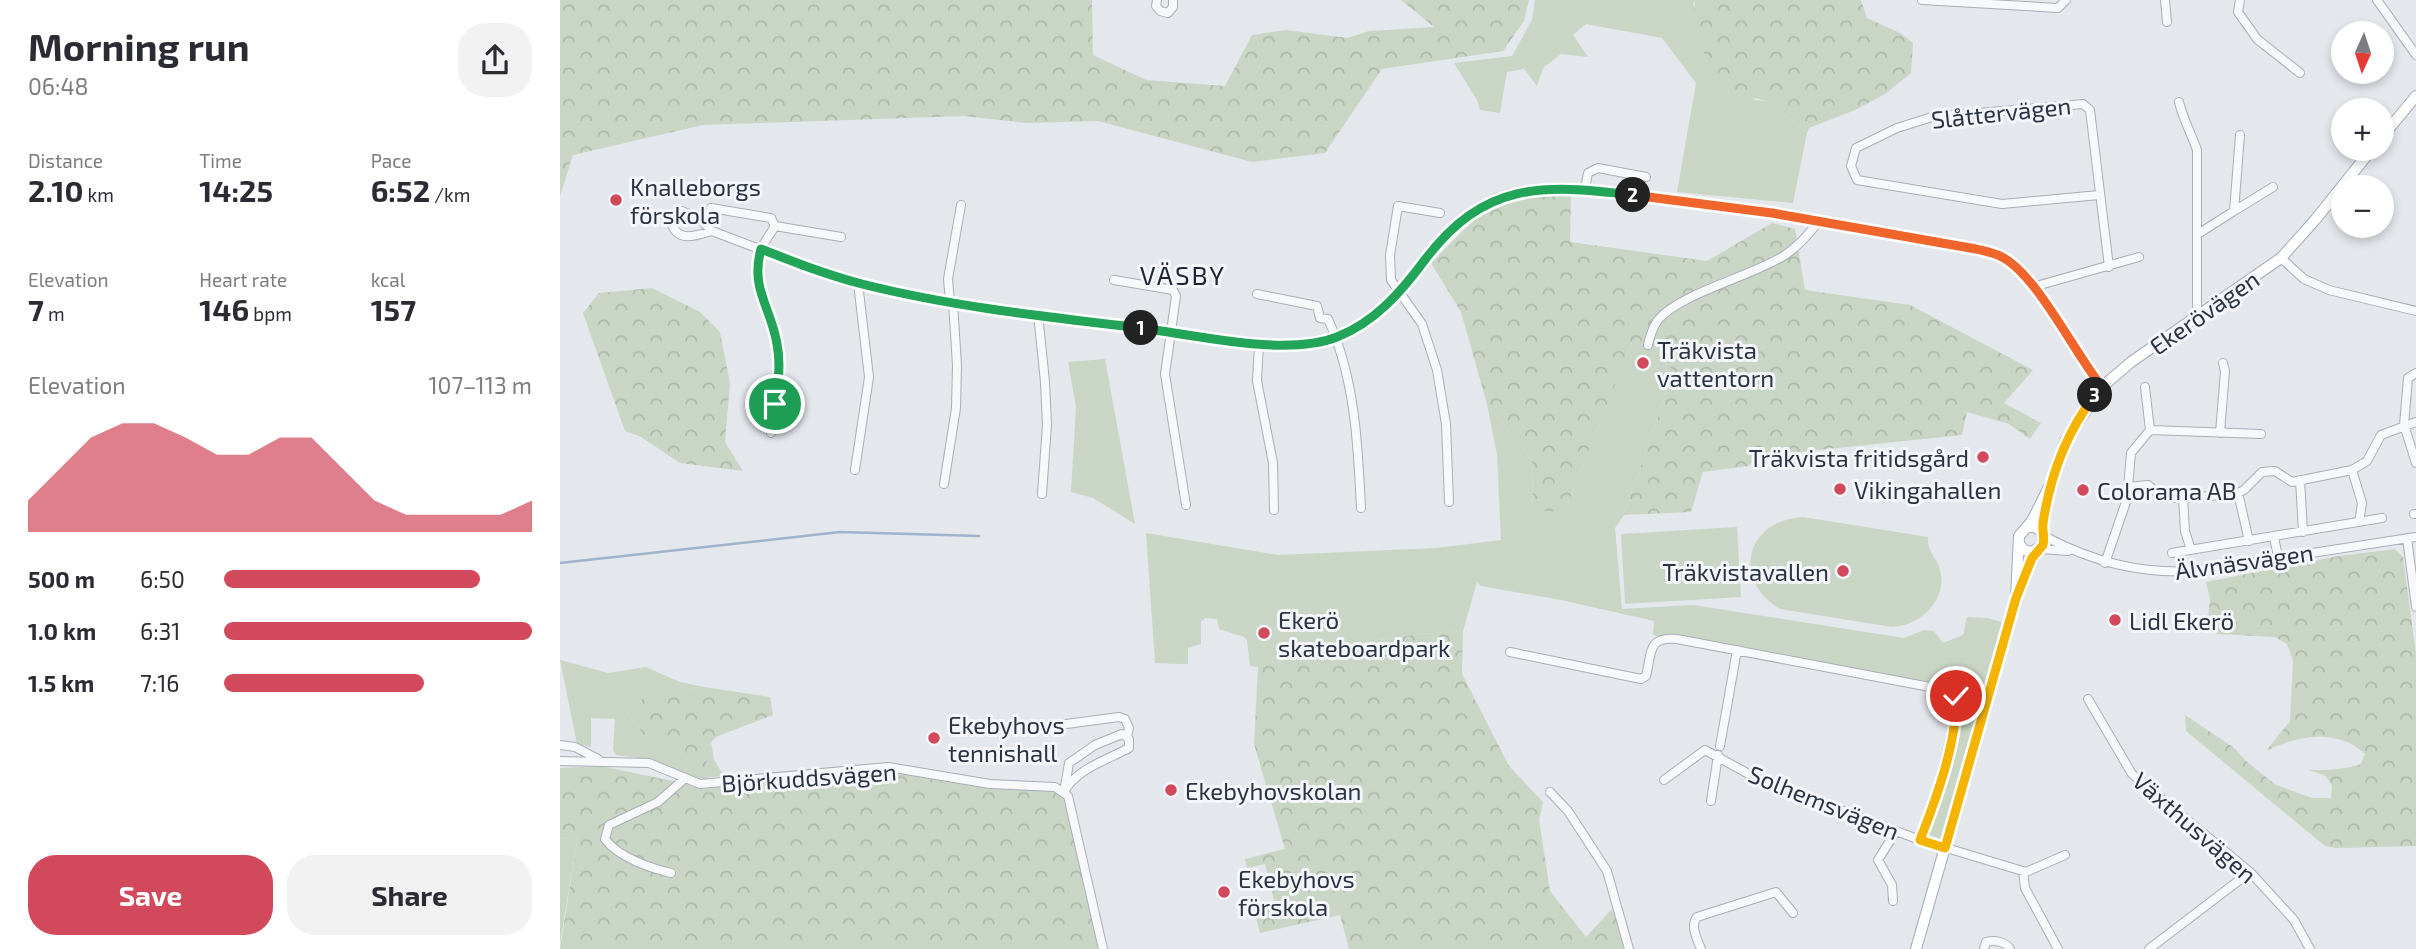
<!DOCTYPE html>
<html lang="en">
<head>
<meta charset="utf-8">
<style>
  :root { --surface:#fff; --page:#f2f2f3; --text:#2b2b33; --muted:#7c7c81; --accent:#d1495b }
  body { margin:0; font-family:"Exo 2",sans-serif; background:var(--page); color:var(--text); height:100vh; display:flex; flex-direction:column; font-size:26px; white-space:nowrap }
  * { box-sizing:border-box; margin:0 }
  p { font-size:23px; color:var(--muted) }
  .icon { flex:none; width:38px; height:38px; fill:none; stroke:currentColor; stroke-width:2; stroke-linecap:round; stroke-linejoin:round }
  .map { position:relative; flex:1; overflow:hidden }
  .drawer { display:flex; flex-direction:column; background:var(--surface); width:560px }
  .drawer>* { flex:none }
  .needle { width:46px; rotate:183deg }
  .buttons { position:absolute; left:1771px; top:21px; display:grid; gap:14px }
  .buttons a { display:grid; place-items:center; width:63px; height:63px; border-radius:50%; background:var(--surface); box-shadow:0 4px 10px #0003; font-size:35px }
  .pin { position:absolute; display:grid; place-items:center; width:60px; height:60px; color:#fff; margin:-30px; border:4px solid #fff; border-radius:50%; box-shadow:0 2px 7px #0007 }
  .km { position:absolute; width:35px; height:35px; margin:-18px; border-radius:50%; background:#222; color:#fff; font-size:19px; line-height:35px; text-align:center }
  .round { display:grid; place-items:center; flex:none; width:74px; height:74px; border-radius:28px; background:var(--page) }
  .summary { display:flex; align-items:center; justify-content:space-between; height:119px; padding:0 28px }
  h1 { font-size:38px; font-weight:700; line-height:52px }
  .stats { display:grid; grid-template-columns:repeat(3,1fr); gap:10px; height:119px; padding:7px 28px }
  .stats div { display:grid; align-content:center }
  .stats b { font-size:30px; font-weight:700 }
  .stats small { font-size:19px; font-weight:400 }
  .stats p { font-size:19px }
  .chart { height:196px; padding:14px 28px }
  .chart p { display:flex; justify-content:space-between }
  .chart svg { width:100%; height:126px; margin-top:7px; fill:var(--accent); opacity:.7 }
  .cta { display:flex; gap:14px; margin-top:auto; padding:14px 28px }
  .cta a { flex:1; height:80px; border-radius:28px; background:var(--accent); color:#fff; font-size:28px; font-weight:700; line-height:80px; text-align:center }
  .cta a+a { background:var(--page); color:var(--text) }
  ul { padding:0 28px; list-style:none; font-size:23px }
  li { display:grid; grid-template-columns:112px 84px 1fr; align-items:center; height:52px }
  li i { height:18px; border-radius:9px; background:var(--accent) }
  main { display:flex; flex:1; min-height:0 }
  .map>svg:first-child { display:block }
</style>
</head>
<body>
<main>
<section class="drawer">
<div class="summary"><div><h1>Morning run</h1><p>06:48</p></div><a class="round"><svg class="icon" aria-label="share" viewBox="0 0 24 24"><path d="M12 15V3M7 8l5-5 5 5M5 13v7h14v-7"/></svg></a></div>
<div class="stats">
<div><p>Distance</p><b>2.10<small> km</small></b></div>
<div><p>Time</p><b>14:25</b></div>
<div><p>Pace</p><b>6:52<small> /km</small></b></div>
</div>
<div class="stats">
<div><p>Elevation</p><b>7<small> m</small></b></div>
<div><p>Heart rate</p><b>146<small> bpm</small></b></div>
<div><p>kcal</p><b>157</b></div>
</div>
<div class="chart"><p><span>Elevation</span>107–113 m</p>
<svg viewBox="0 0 160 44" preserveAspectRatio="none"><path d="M0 44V33L10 22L20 11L30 6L40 6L50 11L60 17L70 17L80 11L90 11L100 22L110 33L120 38L130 38L140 38L150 38L160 33V44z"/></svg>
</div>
<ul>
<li><b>500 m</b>6:50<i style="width:83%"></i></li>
<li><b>1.0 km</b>6:31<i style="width:100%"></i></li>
<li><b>1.5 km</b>7:16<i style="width:65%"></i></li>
</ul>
<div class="cta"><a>Save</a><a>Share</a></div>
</section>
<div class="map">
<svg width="1856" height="949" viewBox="0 0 1856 949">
  <defs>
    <pattern id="forest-crowns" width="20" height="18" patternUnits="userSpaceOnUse" patternTransform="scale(1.75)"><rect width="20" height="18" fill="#c9d6c5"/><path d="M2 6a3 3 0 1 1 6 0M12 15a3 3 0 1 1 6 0" fill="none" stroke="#adb8ab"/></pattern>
  </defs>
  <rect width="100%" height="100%" fill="#e4e7ec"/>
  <!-- green -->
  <path fill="#c9d6c5" d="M975,0H1135L1133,5L1195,100L1208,101L1247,133L1233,203L1117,192L1136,83L1102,38L1026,24L1013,35L1028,57L1001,54L983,68L977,86L964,69L947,72L940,113L920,110L917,100L894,63L952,56L972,20Z
    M1072,342L1106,350L1113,374L1064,515L1055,528L1062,609L1133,605L1344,638L1364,630L1374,631L1383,643L1403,635L1407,617L1428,618L1448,624L1385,848L1360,840L1380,788L1396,696L1307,674L1093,635L1094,621L1001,600L921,586L917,582L903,631C833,634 766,649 698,667L690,666L687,640L684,637L659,629L657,619L645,618L641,622V644L628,648V664L595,663L586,533L718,555L876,548L941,540L937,455L927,404L972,460L973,508L1007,506Z
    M545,359L575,524L533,498L511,492L516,407L508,362Z
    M1243,517L1368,537C1367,550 1375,556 1379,567C1390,598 1361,626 1332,627L1220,609C1171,580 1186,520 1243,517Z
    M1177,527L1181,597L1065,604L1061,534Z
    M0,660L48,673L86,667L120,682L144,687C108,691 96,690 67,713L83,734L122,754L135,766L148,760L151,742L154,760L164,776L150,777L143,780L87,759L56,755L53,750L55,719L31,718V747L17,744Z
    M18,835L0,943V839Z"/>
  <!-- forest -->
  <path fill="url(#forest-crowns)" d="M0,0H532L533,55L586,80L665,86L692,35L726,30L788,38L809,31L874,27L841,0H969L964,21L943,51L822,69L765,153L692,162L538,121L467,123L404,116L143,125L13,155L0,196Z
    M1135,0H1301L1307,18L1340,33L1353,43L1351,73L1325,94L1295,110L1249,128L1247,133L1208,101L1178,94L1156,71L1141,48L1133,30Z
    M1011,194L1010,242L1147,261L1212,223L1235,229L1245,290L1350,305L1473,370L1444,403L1481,423L1470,439L1449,424L1407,412L1402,435L1201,456L1188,466L1143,472L1131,512L1064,515L1113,374L1105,350L1072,342L1007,506L991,512L973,508L972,460L927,404L901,312L871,263L915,219L958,198Z
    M92,288L140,312L160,332L170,383L165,442L183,471L120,463L81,437L65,431L23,313L39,293Z
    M1835,549L1843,557L1856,654V846L1776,848L1765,846L1626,731L1625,715L1673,747L1686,761L1716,785L1752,798H1771L1772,786L1766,776L1749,770C1767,770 1783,770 1801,764L1805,754C1778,728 1737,735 1706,751L1730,721L1733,661L1727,644L1715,637L1657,634L1647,629L1650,599L1646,582L1779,556Z
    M903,631L902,674L949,766L983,802L979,820L990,891L1026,937L1052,909L1068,949H789L780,915L700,933L694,911L715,905L705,864L687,868L685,859L725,849L694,744L698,667C766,649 833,634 903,631Z
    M144,687L210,697L213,715L158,736L151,742L148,760L144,767L135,766L122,754L90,739L83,734L67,713C81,690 120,690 144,687Z
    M41,766L141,787L329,771L437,789H492L501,794L507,805L540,949H0L18,835L0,839V768Z"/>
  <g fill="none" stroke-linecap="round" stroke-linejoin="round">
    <!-- stream -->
    <path stroke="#9fb4cc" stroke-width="2.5" d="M0,563L280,532L419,536"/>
    <!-- minor casing -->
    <g stroke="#a9aeb7" stroke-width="10">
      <path id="minor" d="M597,0L596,6L600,11L608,13L613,7V0
        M1362,0L1498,8L1506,0
        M1605,0L1607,22
        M1680,0L1678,12L1697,39L1740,73
        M1817,0L1856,55
        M1619,102C1623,119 1631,133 1637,150V308L1640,315
        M1025,189L1028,173L1038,168L1086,177
        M1539,195L1442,204L1297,180L1291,166L1296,148L1337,128L1372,117L1523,104L1530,110L1549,267
        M151,208L211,218L215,226
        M1674,211L1713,187
        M880,213L838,206L830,255L831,280L862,324L877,370L886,424L889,502
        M152,231C138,235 119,243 112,225L116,215L122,211L139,218L152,231L249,268L340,293L393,303L656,338C752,350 798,348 860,266C880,239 902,213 934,199C988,177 1051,192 1107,199C1211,212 1313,230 1416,249C1424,251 1434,253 1442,257C1477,275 1514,354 1542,387
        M1638,234L1674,211L1680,135
        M1721,258L1744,279L1769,290L1856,311
        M554,280L613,290L616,296L605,374L626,505
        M1473,287L1579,257
        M697,294L757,306L760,318L768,319C795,378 798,445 801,508
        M390,302L388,279L401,205
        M478,314L485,382L487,425L482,494
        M699,344L697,381L713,463L714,510
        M1088,345C1090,336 1092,328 1098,320C1120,293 1193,276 1225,255C1239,246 1249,234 1259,221
        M1856,373L1848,378L1844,425L1856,463
        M1585,387L1590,430
        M211,433C215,404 223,371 217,342C210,312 187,280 201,249C205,241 211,233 215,226L281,237
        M1660,433L1665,371L1663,363
        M295,470L309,377L298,283
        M1792,470L1802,503L1799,522
        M1740,480L1743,532
        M384,484L396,408L397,365L393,303
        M1568,487L1588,485L1603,498H1629L1678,493L1684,490L1702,472L1715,471L1732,482L1792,470L1807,461L1821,435L1856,422
        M1678,493L1689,541
        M1623,498L1625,531L1631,550
        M1854,514H1856
        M1484,536C1533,562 1580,574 1635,571L1856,537
        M1714,537L1718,557
        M1847,538L1856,607
        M1480,549L1508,551
        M1612,553L1822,518
        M1545,563L1567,499L1571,453L1590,430L1701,434
        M950,652L1081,679L1086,676C1092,653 1087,636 1117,639L1391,691L1396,696L1397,703C1388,754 1378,792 1360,840
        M1528,699L1572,774L1690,872L1734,920L1750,949
        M491,726L559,717L565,719L569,728L567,737
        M562,734L569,739V748C547,760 516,769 504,792L509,763L535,745Z
        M0,745L15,747L38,759
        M1160,746L1177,650
        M0,761L89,763L140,784L328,767L430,784L495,787L508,796L543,949
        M1104,780L1145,750L1196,778L1360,840L1466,872L1505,855
        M990,792L1008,811L1047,871L1069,949
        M1151,801L1158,755
        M1463,871L1465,888L1498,949
        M111,873C90,868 58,857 45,839L49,825L98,802L124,779
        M1333,901L1332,885L1318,860L1336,831
        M1141,949C1137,939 1130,926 1137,917L1216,892L1233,913
        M1424,949L1426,942C1434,940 1445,941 1450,949
        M1589,949L1690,872"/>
    </g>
    <!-- major casing -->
    <g stroke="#a3abb8" stroke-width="12">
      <path id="major" d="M1822,137L1856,96
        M1482,532L1488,497
        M1459,544L1464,550L1472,552L1483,545L1482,532L1475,527H1467
        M1456,598L1459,536L1472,521L1491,483L1506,440L1542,387L1571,362L1721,258L1755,220L1812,149
        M1356,949L1456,598L1476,551"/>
    </g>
    <!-- minor -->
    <use href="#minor" stroke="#f7f8fa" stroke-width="8"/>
    <!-- major -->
    <use href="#major" stroke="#fff" stroke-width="10"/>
  </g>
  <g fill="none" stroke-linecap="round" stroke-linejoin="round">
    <!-- split-1 casing -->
    <g stroke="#fff" stroke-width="14">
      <path id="split-1" d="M215,404C218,384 221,364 217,344C211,307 190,289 201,249C234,262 267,275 302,284C393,307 488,317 581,328"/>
    </g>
    <!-- split-2 casing -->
    <g stroke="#fff" stroke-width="14">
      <path id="split-2" d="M581,328C636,335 726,357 777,337C815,322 841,292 864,261C924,181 982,184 1073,195"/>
    </g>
    <!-- split-3 casing -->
    <g stroke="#fff" stroke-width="14">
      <path id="split-3" d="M1073,195L1212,213L1416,249C1424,251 1435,253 1442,257C1477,275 1515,354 1542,387L1535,395"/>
    </g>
    <!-- split-4 casing -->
    <g stroke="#fff" stroke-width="14">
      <path id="split-4" d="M1396,696C1398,740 1376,799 1360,840L1385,848L1456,598L1472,558L1483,545C1485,537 1482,531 1483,523C1490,476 1506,433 1535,395"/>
    </g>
    <!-- split-1 -->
    <use href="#split-1" stroke="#22a559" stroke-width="9"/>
    <!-- split-2 -->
    <use href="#split-2" stroke="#22a559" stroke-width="9"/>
    <!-- split-3 -->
    <use href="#split-3" stroke="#f0652b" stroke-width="9"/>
    <!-- split-4 -->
    <use href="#split-4" stroke="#f5b400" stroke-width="9"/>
  </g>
  <!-- markers -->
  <g fill="#d1495b" stroke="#f4f6f9" stroke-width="2.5">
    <circle cx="56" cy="200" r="7"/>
    <circle cx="1083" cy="363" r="7"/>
    <circle cx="1423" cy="457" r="7"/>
    <circle cx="1280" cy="489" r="7"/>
    <circle cx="1523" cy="490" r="7"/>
    <circle cx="1283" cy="571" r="7"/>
    <circle cx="1555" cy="620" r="7"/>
    <circle cx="704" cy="633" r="7"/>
    <circle cx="374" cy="738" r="7"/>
    <circle cx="611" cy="790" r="7"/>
    <circle cx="664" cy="892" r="7"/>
  </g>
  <g text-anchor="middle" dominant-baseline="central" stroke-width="6" stroke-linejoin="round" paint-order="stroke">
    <!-- street labels -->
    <g font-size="24" fill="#2b3445" stroke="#f4f6f9">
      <text transform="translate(1441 112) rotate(-6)">Slåttervägen</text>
      <text transform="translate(1644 312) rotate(-35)">Ekerövägen</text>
      <text transform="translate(1684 561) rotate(-8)">Älvnäsvägen</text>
      <text transform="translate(249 777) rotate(-4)">Björkuddsvägen</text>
      <text transform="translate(1264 802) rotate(22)">Solhemsvägen</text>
      <text transform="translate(1635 827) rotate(41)">Växthusvägen</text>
    </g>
    <!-- poi labels -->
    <g font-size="24" fill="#2b3445" stroke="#f4f6f9" text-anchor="start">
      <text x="70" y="186">Knalleborgs<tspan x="70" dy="28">förskola</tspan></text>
      <text x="1097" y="349">Träkvista<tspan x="1097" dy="28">vattentorn</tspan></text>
      <text x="1409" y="457" text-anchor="end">Träkvista fritidsgård</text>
      <text x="1294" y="489">Vikingahallen</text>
      <text x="1537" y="490">Colorama AB</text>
      <text x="1269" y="571" text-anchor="end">Träkvistavallen</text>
      <text x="718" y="619">Ekerö<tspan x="718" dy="28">skateboardpark</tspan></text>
      <text x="1569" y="620">Lidl Ekerö</text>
      <text x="388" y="724">Ekebyhovs<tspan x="388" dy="28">tennishall</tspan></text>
      <text x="625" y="790">Ekebyhovskolan</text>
      <text x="678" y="878">Ekebyhovs<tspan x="678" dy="28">förskola</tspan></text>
    </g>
    <!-- neighbourhood labels -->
    <g font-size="26" letter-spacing="2" fill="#1d2536" stroke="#f4f6f9">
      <text x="623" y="274">VÄSBY</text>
    </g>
  </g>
</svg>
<div class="buttons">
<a><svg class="needle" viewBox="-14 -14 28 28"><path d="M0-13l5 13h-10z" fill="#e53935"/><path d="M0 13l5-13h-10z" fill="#7c7c81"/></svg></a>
<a>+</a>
<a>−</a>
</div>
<div class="pin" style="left:215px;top:404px;background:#1e9e55"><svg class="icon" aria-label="arrive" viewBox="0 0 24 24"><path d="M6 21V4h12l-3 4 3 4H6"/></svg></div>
<div class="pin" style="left:1396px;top:696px;background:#d93025"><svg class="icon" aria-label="check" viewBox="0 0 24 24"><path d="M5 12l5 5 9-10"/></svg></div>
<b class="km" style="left:581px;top:328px">1</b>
<b class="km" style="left:1073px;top:195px">2</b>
<b class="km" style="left:1535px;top:395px">3</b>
</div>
</main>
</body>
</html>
